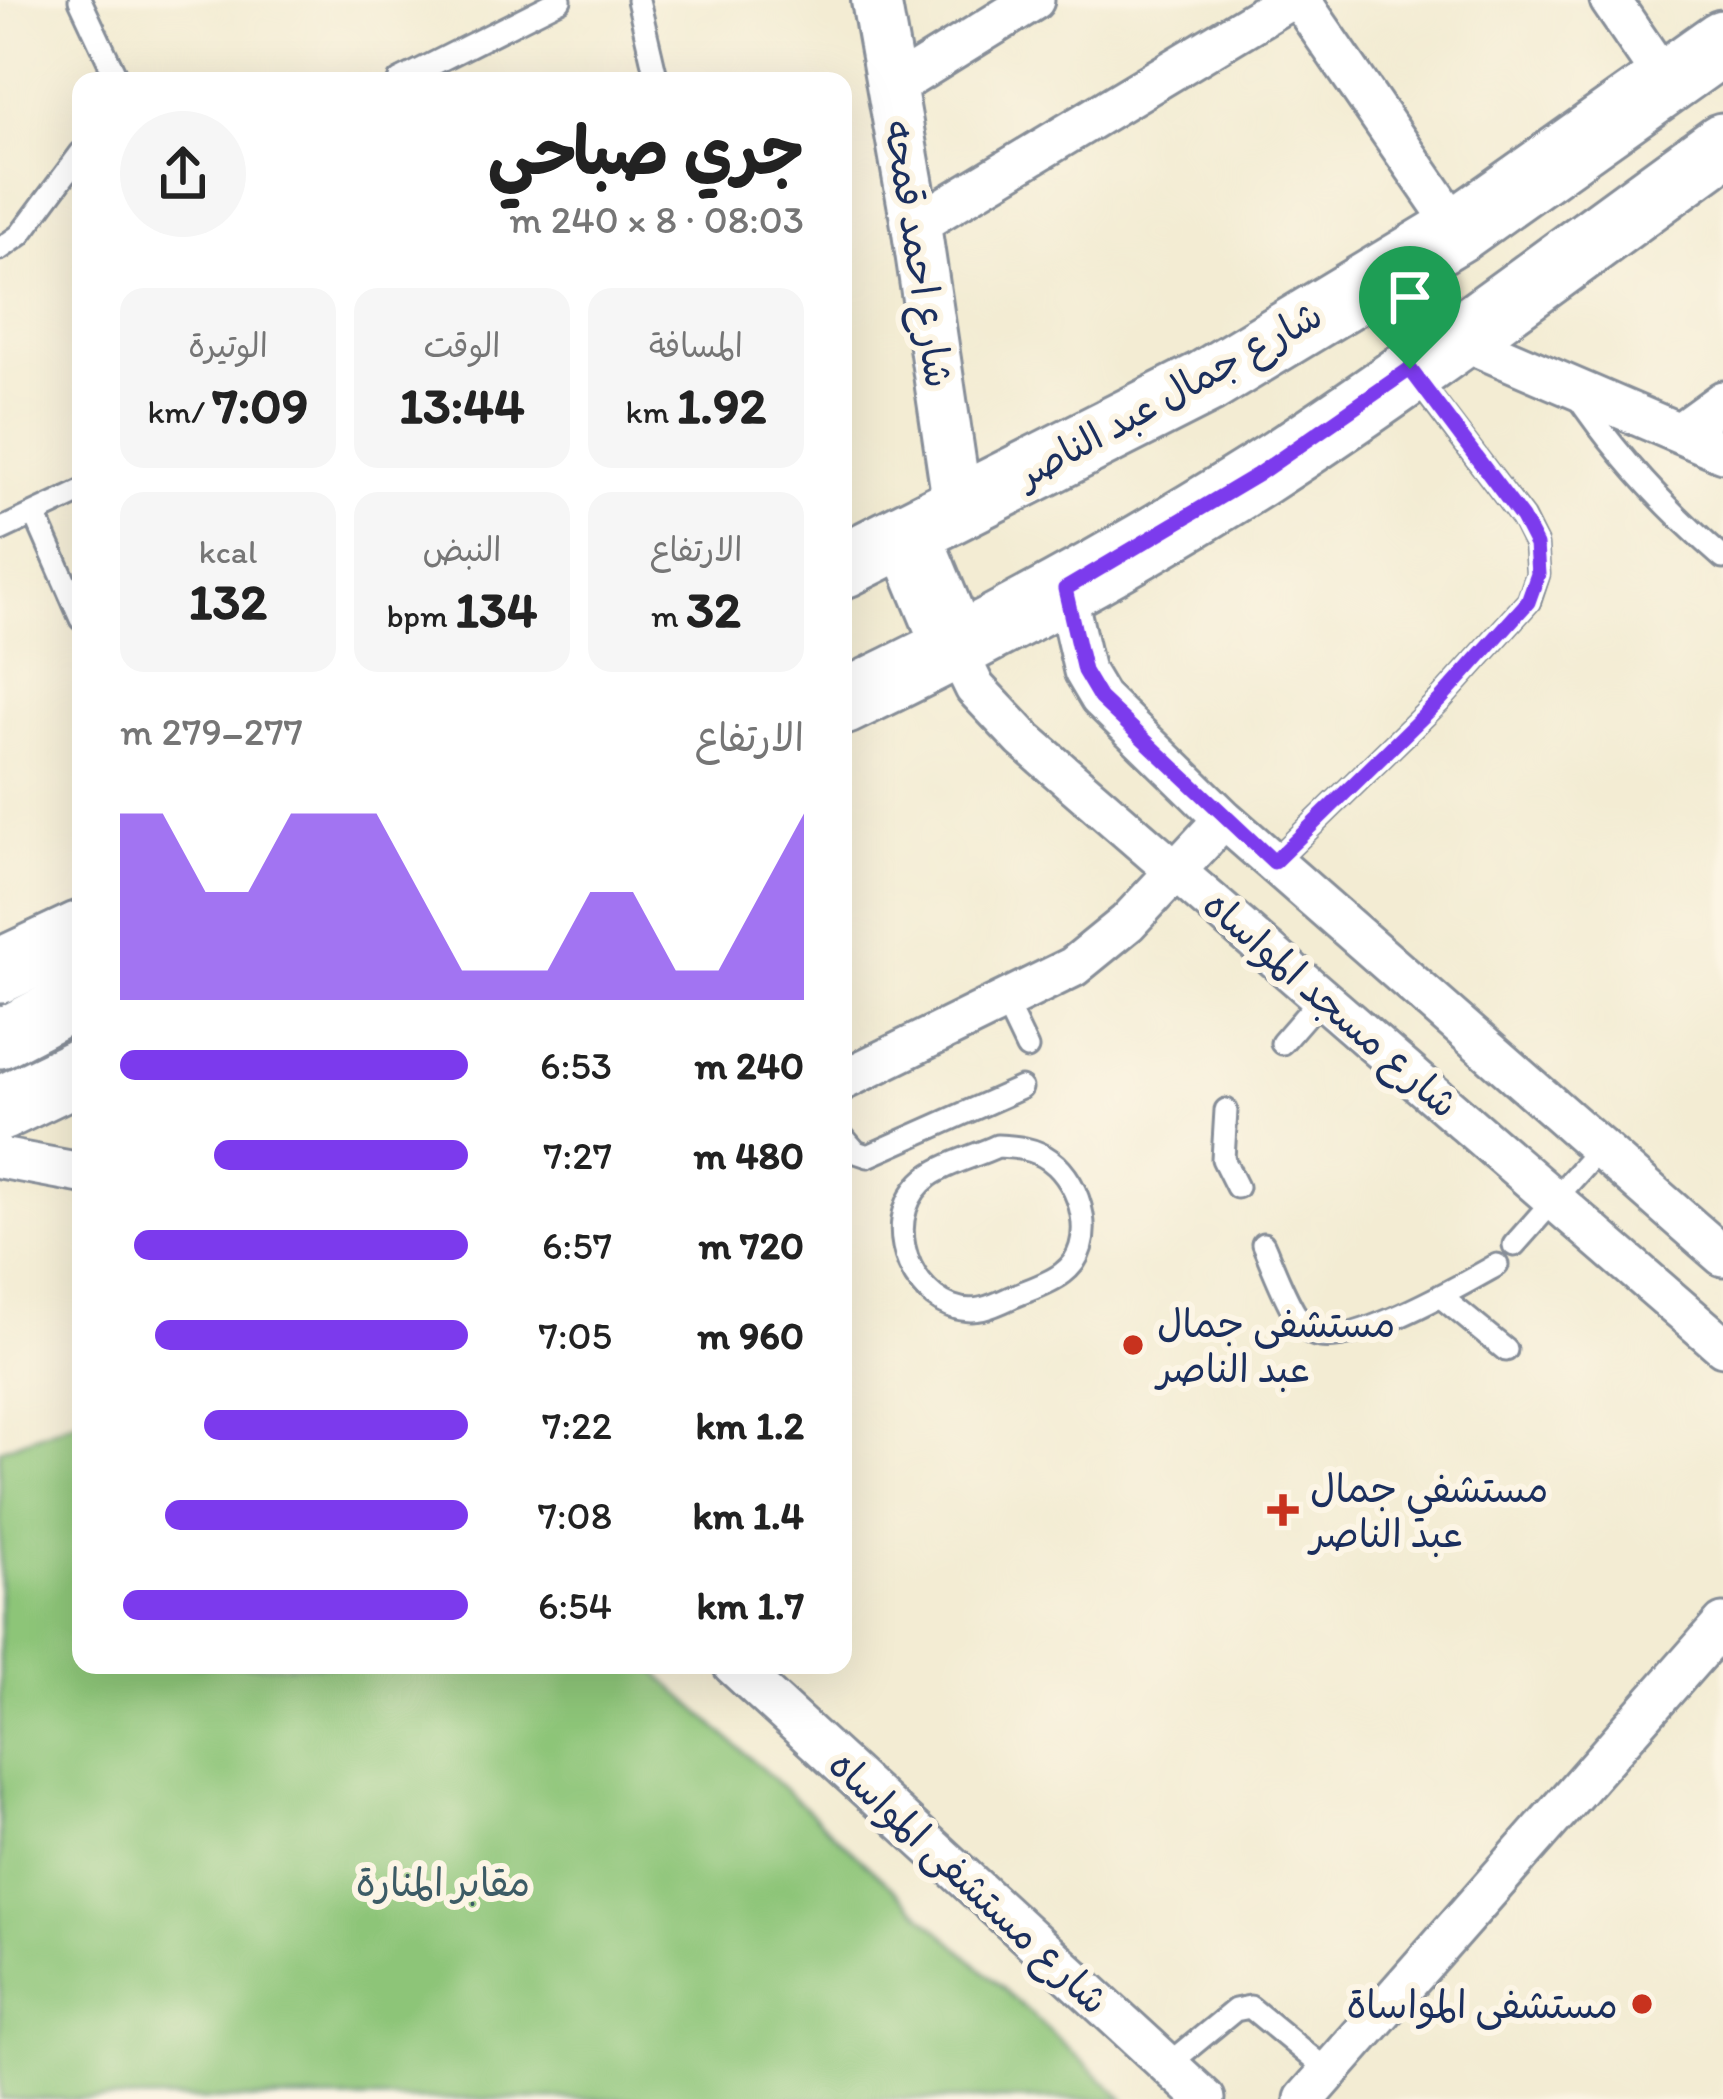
<!DOCTYPE html>
<html lang="ar">
<head>
<meta charset="utf-8">
<style>
  :root { --surface:#fff; --page:#f6f6f6; --text:#222; --muted:#767676; --accent:#7c3aed }
  body { margin:0; font-family:Itim,"Playpen Sans Arabic",sans-serif; background:var(--page); color:var(--text); direction:rtl; height:100vh; display:flex; flex-direction:column; font-size:45px; white-space:nowrap }
  * { box-sizing:border-box; margin:0 }
  p { font-size:39px; color:var(--muted) }
  .icon { flex:none; width:66px; height:66px; fill:none; stroke:currentColor; stroke-width:2; stroke-linecap:round; stroke-linejoin:round }
  .map { position:relative; flex:1; overflow:hidden; direction:ltr }
  .side { position:absolute; left:72px; top:72px; width:780px; height:1602px; display:flex; flex-direction:column; background:var(--surface); border-radius:24px; box-shadow:0 12px 48px #0002; direction:rtl }
  .side>* { flex:none }
  .pin { position:absolute; display:grid; place-items:center; width:102px; height:102px; color:#fff; margin:-123px -51px; border-radius:50% 50% 50% 0; rotate:-45deg; box-shadow:0 0 12px #0007 }
  .pin .icon { rotate:45deg }
  .round { display:grid; place-items:center; flex:none; width:126px; height:126px; border-radius:63px; background:var(--page) }
  .overview { display:flex; align-items:center; justify-content:space-between; height:204px; padding:0 48px }
  h1 { font-size:66px; font-weight:700; line-height:90px }
  .stats { display:grid; grid-template-columns:repeat(3,1fr); gap:18px; height:204px; padding:12px 48px }
  .stats div { display:grid; align-content:center; border-radius:24px; background:var(--page); text-align:center }
  .stats b { font-size:51px; font-weight:700 }
  .stats small { font-size:33px; font-weight:400 }
  .stats p { font-size:33px }
  .chart { height:336px; padding:24px 48px }
  .chart p { display:flex; justify-content:space-between }
  .chart svg { width:100%; height:216px; margin-top:12px; fill:var(--accent); opacity:.7 }
  ul { padding:0 48px; list-style:none; font-size:39px }
  li { display:grid; grid-template-columns:192px 144px 1fr; align-items:center; height:90px }
  li i { height:30px; border-radius:15px; background:var(--accent) }
  .map>svg:first-child { display:block }
</style>
</head>
<body>
<div class="map">
<svg width="1723" height="2099" viewBox="0 0 1723 2099">
  <rect width="100%" height="100%" fill="#fcf5e5"/>
  <filter id="ink" filterUnits="userSpaceOnUse"><feTurbulence type="fractalNoise" baseFrequency=".00833" numOctaves="2"/><feDisplacementMap in="SourceGraphic" scale="24" xChannelSelector="R" yChannelSelector="G"/><feConvolveMatrix kernelMatrix="1 2 1 2 8 2 1 2 1" color-interpolation-filters="sRGB"/></filter>
  <filter id="wash" filterUnits="userSpaceOnUse"><feTurbulence type="fractalNoise" baseFrequency=".004" numOctaves="4" result="noise"/><feDisplacementMap in="SourceGraphic" scale="48" xChannelSelector="R" yChannelSelector="G"/><feGaussianBlur stdDeviation="2.7" result="paint"/><feColorMatrix in="noise" values="0 0 0 0 0 0 0 0 0 0 0 0 0 0 0 0 0 1.4 0 .05"/><feComposite in="paint" operator="in"/></filter>
  <g filter="url(#wash)">
    <rect width="100%" height="100%" fill="#f3ecd3"/>
    <!-- green -->
    <path fill="#8dc578" stroke="#547a6b" stroke-width="3" d="M81,1419V1665H648L1124,2099H0V1449Z"/>
  </g>
  <g filter="url(#ink)">
    <g fill="none" stroke-linecap="round" stroke-linejoin="round">
      <!-- service casing -->
      <g stroke="#878e98" stroke-width="27">
        <path id="service" d="M80,0L118,81
          M638,0L657,81
          M399,81L560,0
          M0,249L20,235L81,153
          M1574,392C1617,456 1665,508 1723,558
          M35,514L81,619
          M0,530L81,492
          M1274,862L1440,700L1529,601L1538,574L1536,545L1523,519L1416,378
          M1005,1002L1027,1048
          M1282,1043L1322,997
          M1226,1110L1223,1159L1237,1187
          M843,1137L856,1152L868,1156L1021,1088
          M997,1146C1016,1147 1034,1148 1050,1160C1082,1183 1099,1246 1063,1273C1049,1284 1028,1290 1012,1297C991,1307 974,1315 951,1306C902,1286 882,1211 929,1176C947,1163 976,1156 997,1146Z
          M1263,1244C1273,1266 1293,1324 1313,1334C1349,1351 1463,1284 1497,1265
          M1514,1245L1600,1148
          M1440,1296L1506,1350
          M1168,2065L1235,2010L1250,2007L1329,2072"/>
      </g>
      <!-- minor casing -->
      <g stroke="#878e98" stroke-width="45">
        <path id="minor" d="M1300,0L1458,230
          M1610,0L1666,82
          M892,88L1034,0
          M916,225L1289,0
          M1455,337L1723,452
          M1679,433L1723,401
          M1065,589L1084,671L1100,698L1224,819L1723,1256
          M956,649L975,688L1023,739L1723,1346
          M843,1080L1073,967L1127,923L1224,819
          M0,1158L81,1173
          M733,1665L1205,2099
          M1305,2099L1723,1624"/>
      </g>
      <!-- tertiary casing -->
      <g stroke="#878e98" stroke-width="54">
        <path id="tertiary" d="M876,0L916,225L958,508"/>
      </g>
      <!-- secondary casing -->
      <g stroke="#878e98" stroke-width="63">
        <path id="secondary" d="M0,1039L81,997"/>
      </g>
      <!-- primary casing -->
      <g stroke="#878e98" stroke-width="69">
        <path id="primary" d="M908,533L956,649
          M843,566L1206,382L1458,230L1723,42
          M843,703C985,635 1124,560 1257,476C1417,373 1569,256 1723,145
          M0,971L81,933
          M0,1109L81,1070"/>
      </g>
      <!-- service -->
      <use href="#service" stroke="#fff" stroke-width="21"/>
      <!-- minor -->
      <use href="#minor" stroke="#fff" stroke-width="39"/>
      <!-- tertiary -->
      <use href="#tertiary" stroke="#fff" stroke-width="48"/>
      <!-- secondary -->
      <use href="#secondary" stroke="#fff" stroke-width="57"/>
      <!-- primary -->
      <use href="#primary" stroke="#fff" stroke-width="63"/>
    </g>
  </g>
  <g fill="none" stroke-linecap="round" stroke-linejoin="round" filter="url(#ink)">
    <!-- route casing -->
    <g stroke="#fff" stroke-width="24">
      <path id="route" d="M1410,369L1522,518L1536,545L1538,574L1528,602L1440,700L1274,862L1100,698L1084,671L1065,589L1257,475Z"/>
    </g>
    <!-- route -->
    <use href="#route" stroke="#7c3aed" stroke-width="15"/>
  </g>
  <!-- markers -->
  <g fill="#c8321e" stroke="#fcf5e5" stroke-width="4.5">
    <circle cx="1133" cy="1345" r="12"/>
    <path d="M1277 1492h12v12h12v12h-12v12h-12v-12h-12v-12h12z"/>
    <circle cx="1642" cy="2004" r="12"/>
  </g>
  <g text-anchor="middle" dominant-baseline="central" stroke-width="12" stroke-linejoin="round" paint-order="stroke">
    <!-- street labels -->
    <g font-size="39" fill="#1b2f5e" stroke="#fcf5e5">
      <text transform="translate(919 254) rotate(81)">شارع احمد قمحه</text>
      <text transform="translate(1169 394) rotate(-29)">شارع جمال عبد الناصر</text>
      <text transform="translate(1331 1004) rotate(41)">شارع مسجد المواساه</text>
      <text transform="translate(969 1882) rotate(43)">شارع مستشفى المواساه</text>
    </g>
    <!-- poi labels -->
    <g font-size="39" fill="#1b2f5e" stroke="#fcf5e5" text-anchor="start">
      <text x="1157" y="1323">مستشفى جمال<tspan x="1157" dy="45">عبد الناصر</tspan></text>
      <text x="1310" y="1488">مستشفي جمال<tspan x="1310" dy="45">عبد الناصر</tspan></text>
      <text x="1618" y="2004" text-anchor="end">مستشفى المواساة</text>
    </g>
    <!-- park labels -->
    <g font-size="39" fill="#3d5c66" stroke="#fcf5e5">
      <text x="443" y="1882">مقابر المنارة</text>
    </g>
  </g>
</svg>
<div class="pin" style="left:1410px;top:369px;background:#1e9e55"><svg class="icon" aria-label="arrive" viewBox="0 0 24 24"><path d="M6 21V4h12l-3 4 3 4H6"/></svg></div>
<section class="side">
<div class="overview"><div><h1>جري صباحي</h1><p>08:03 · 8 × 240 m</p></div><a class="round"><svg class="icon" aria-label="share" viewBox="0 0 24 24"><path d="M12 15V3M7 8l5-5 5 5M5 13v7h14v-7"/></svg></a></div>
<div class="stats">
<div><p>المسافة</p><b>1.92<small> km</small></b></div>
<div><p>الوقت</p><b>13:44</b></div>
<div><p>الوتيرة</p><b>7:09<small> /km</small></b></div>
</div>
<div class="stats">
<div><p>الارتفاع</p><b>32<small> m</small></b></div>
<div><p>النبض</p><b>134<small> bpm</small></b></div>
<div><p>kcal</p><b>132</b></div>
</div>
<div class="chart"><p><span>الارتفاع</span>277–279 m</p>
<svg viewBox="0 0 160 44" preserveAspectRatio="none"><path d="M0 44V6L10 6L20 22L30 22L40 6L50 6L60 6L70 22L80 38L90 38L100 38L110 22L120 22L130 38L140 38L150 22L160 6V44z"/></svg>
</div>
<ul>
<li><b>240 m</b>6:53<i style="width:100%"></i></li>
<li><b>480 m</b>7:27<i style="width:73%"></i></li>
<li><b>720 m</b>6:57<i style="width:96%"></i></li>
<li><b>960 m</b>7:05<i style="width:90%"></i></li>
<li><b>1.2 km</b>7:22<i style="width:76%"></i></li>
<li><b>1.4 km</b>7:08<i style="width:87%"></i></li>
<li><b>1.7 km</b>6:54<i style="width:99%"></i></li>
</ul>
</section>
</div>
</body>
</html>
